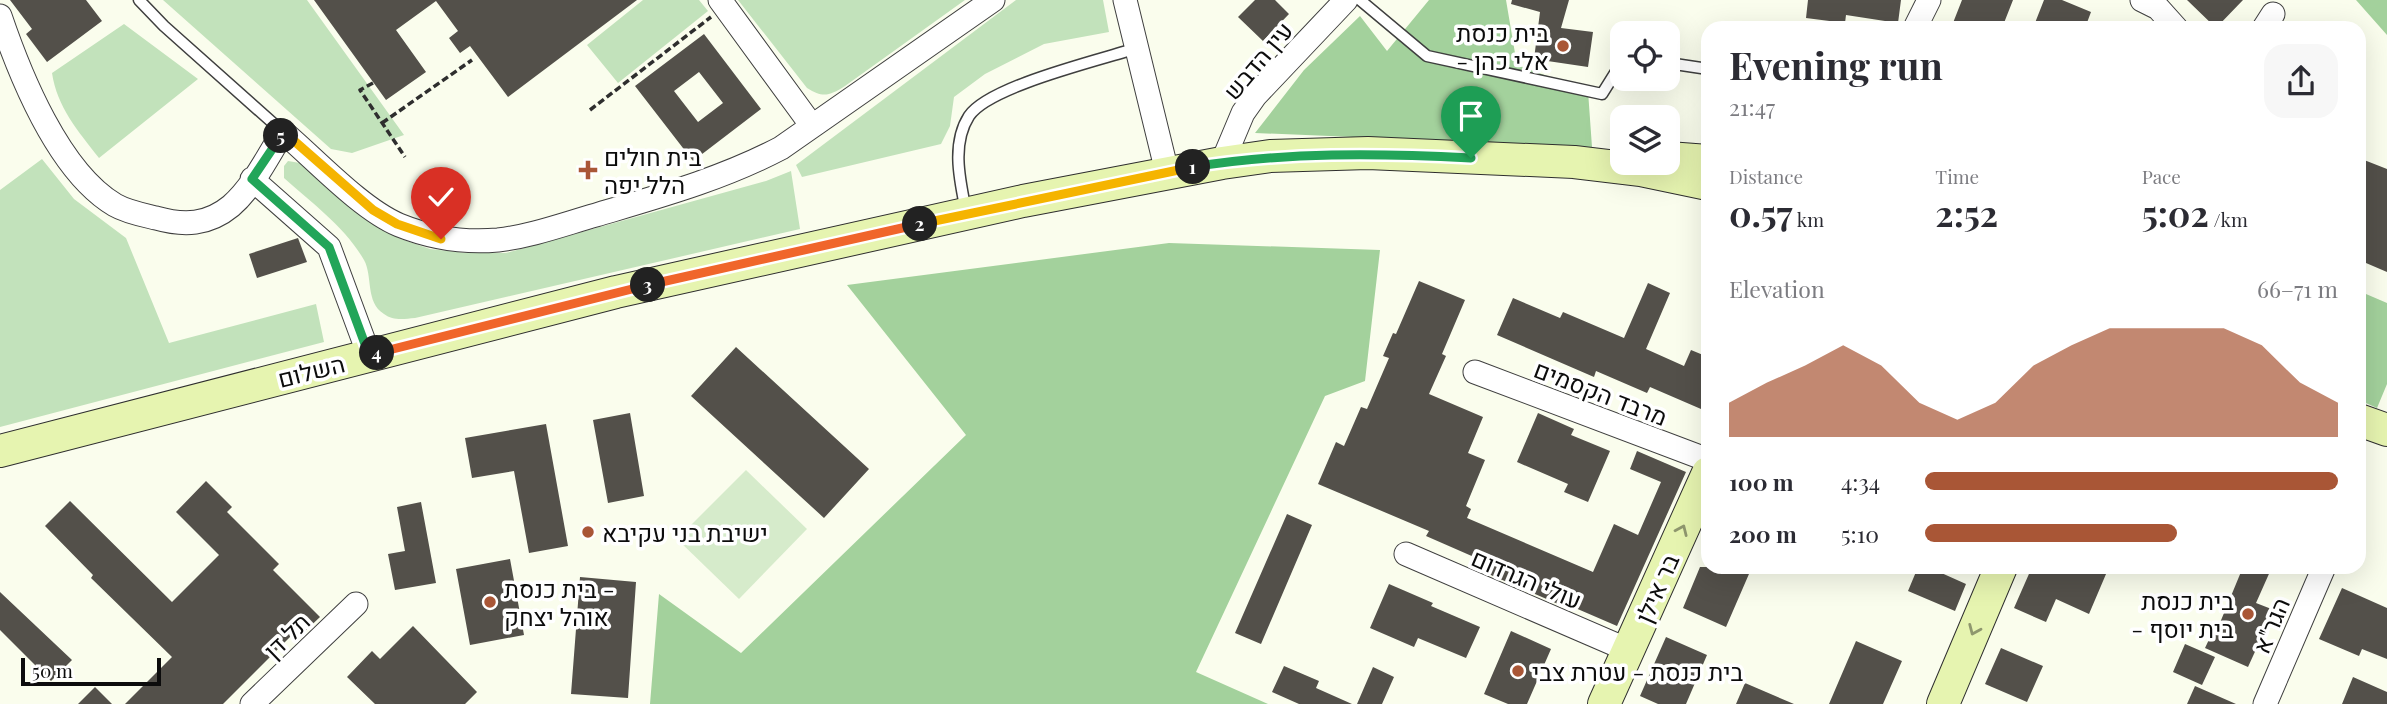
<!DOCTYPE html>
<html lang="en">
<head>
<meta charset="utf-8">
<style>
  :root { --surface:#fff; --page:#f7f7f7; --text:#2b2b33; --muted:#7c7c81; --accent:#a95636 }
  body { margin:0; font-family:"Playfair Display",Heebo,serif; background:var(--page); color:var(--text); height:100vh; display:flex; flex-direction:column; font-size:26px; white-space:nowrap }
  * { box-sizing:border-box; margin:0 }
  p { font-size:23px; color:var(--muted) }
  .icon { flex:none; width:38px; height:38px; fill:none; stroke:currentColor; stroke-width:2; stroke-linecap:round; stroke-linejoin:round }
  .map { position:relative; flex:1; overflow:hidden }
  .sheet { position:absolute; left:1701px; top:21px; width:665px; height:553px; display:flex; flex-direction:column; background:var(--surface); border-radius:21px; box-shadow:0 7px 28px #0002 }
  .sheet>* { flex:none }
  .controls { position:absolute; left:1610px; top:21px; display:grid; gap:14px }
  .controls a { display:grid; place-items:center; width:70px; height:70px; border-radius:14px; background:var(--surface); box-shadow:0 7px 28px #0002; font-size:35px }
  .scale { position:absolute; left:21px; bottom:18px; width:140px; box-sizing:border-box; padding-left:7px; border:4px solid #0c0c0c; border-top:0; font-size:19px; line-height:24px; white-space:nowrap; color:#0c0c0c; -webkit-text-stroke:5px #fff; paint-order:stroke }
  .pin { position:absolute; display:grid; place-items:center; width:60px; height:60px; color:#fff; margin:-72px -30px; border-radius:50% 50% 50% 0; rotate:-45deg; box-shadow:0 0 7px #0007 }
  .pin .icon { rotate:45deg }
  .km { position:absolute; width:35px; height:35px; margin:-18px; border-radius:50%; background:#222; color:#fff; font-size:19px; line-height:35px; text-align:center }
  .round { display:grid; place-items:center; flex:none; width:74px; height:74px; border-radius:21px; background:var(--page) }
  .headline { display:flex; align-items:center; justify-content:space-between; height:119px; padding:0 28px }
  h1 { font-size:38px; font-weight:700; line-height:52px }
  .metrics { display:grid; grid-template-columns:repeat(3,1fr); gap:10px; height:119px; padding:7px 28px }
  .metrics div { display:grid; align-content:center }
  .metrics b { font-size:35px; font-weight:700 }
  .metrics small { font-size:19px; font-weight:400 }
  .metrics p { font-size:19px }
  .chart { height:196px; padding:14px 28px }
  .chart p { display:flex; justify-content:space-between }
  .chart svg { width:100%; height:126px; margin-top:7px; fill:var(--accent); opacity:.7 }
  ul { padding:0 28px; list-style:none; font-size:23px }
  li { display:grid; grid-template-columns:112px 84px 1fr; align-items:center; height:52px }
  li i { height:18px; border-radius:9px; background:var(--accent) }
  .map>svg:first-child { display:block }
</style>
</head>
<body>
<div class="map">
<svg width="2387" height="704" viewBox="0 0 2387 704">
  <rect width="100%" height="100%" fill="#fafded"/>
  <!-- green -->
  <path fill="#c2e2bb" d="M163,0H307L404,135L352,153L331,149Z
    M643,0H699L708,11L618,83L587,45Z
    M738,0H965L845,86C829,96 823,98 807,88Z
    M1016,0H1103L1109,32L1044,44L985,74L954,97L950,126L941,144L802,177L796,165Z
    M124,24L198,79L99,158C78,131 57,107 52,73Z
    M42,159L74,199L126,238L169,343L316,304L324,342L0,427V190Z
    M288,161L300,163L368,220L401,239L430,249L466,253H506L766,181L791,171L800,229L415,318C404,319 393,321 384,314C365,302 373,276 364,260C345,227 312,203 284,178V166Z"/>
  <!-- forest -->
  <path fill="#a3d19c" d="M1429,0H1506L1517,65L1588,91L1592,147L1255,133L1304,70L1360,16L1387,51Z
    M2356,0H2387V35Z
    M1169,243L1380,250L1365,381L1325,396L1196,672L1268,704H650L659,594L741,653L966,435L847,285Z
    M2359,291L2387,303V384L2377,408L2359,400Z"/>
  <!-- pitch -->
  <path fill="#d6ebcb" d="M746,470L807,529L739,599L677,539Z"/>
  <!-- building -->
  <path fill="#53504a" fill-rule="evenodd" d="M10,0H86L102,21L47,62L26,34L32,29Z
    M314,0H637L508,97L470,46L460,53L449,38L458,31L436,1L396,30L426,72L386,100Z
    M1255,0H1275L1289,14L1263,41L1238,17Z
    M1512,0H1569L1561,28L1593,32L1588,67L1534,59L1540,12L1511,4Z
    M1808,0H1901L1898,23L1846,15L1845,23L1806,18Z
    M1962,0H2013L2002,28H1951Z
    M2044,0H2062L2091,12L2085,28H2033Z
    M2187,0H2243L2216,28Z
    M704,34L761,109L693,161L635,86ZM699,72L723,103L698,122L674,91Z
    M2359,158L2387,169V272L2359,260Z
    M298,238L307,262L257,278L249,254Z
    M1419,281L1465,300L1442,354L1446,356L1429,394L1483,417L1468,453L1485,460L1466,506L1471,509L1467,518L1593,572L1614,524L1638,535L1661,482L1630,469L1637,451L1686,472L1617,626L1566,604L1565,607L1470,566L1474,557L1426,536L1429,531L1318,484L1336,442L1344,446L1361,407L1367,409L1389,358L1383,356L1393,333L1396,334Z
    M1648,283L1670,293L1646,349L1684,366L1691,350L1708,357V393L1701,409L1650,387L1647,393L1596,371L1594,377L1497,335L1513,298L1560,318L1563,312L1624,338Z
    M736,347L869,469L824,518L691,396Z
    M630,413L644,496L608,503L593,420Z
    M1538,413L1574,429L1571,435L1610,451L1588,502L1564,492L1568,484L1517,462Z
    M546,424L568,546L529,553L514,471L472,478L465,438Z
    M206,481L232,507L227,512L279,564L273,570L320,617L299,637L295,632L223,704H125L172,657L91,578L93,575L45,526L70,501L172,602L219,555L176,512Z
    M421,502L436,583L395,590L388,554L405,551L397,507Z
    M1287,514L1312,525L1261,644L1235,633Z
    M510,559L524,635L470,645L456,569Z
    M1700,567H1752L1726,627L1683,608Z
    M1918,567H1928L1966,584L1955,611L1908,591Z
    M2032,567H2109L2089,614L2056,599L2046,622L2014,608Z
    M2243,567H2272L2256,603L2274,610L2248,667L2205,648L2214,629L2217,630Z
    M580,577L636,582L628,698L571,694Z
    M1389,584L1433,603L1431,606L1480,627L1466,658L1418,638L1414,647L1370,628Z
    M2342,588L2387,608V659L2362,649L2359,656L2319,639Z
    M0,592L72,660L51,681L0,630Z
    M413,626L477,692L465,704H375L347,677L372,651L380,659Z
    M1511,631L1551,649L1527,704H1508L1484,694Z
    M1666,637L1707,655L1686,704H1658L1640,696Z
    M1856,641L1902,661L1883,704H1829Z
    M2185,644L2215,657L2202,685L2173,672Z
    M2001,648L2043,666L2027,702L1985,684Z
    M1284,666L1319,681L1316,688L1352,704H1299L1272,692Z
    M1373,667L1394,677L1382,704H1357Z
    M2353,677L2387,692V704H2342Z
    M1745,683L1794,704H1736Z
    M2195,686L2236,704H2187Z
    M95,687L112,704H78Z"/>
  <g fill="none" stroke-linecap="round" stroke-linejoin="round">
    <!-- lane casing -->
    <g stroke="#3f3f3f" stroke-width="13">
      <path id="lane" d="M139,0L164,26L283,132
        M1360,0L1427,56L1602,94L1622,62
        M1668,63L1708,69
        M966,211C960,181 951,144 969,116C989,86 1100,60 1137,48"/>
    </g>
    <!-- street casing -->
    <g stroke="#3f3f3f" stroke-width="25">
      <path id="street" d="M720,0L812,126
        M1125,0L1167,172
        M2142,0L2158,8L2176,28
        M0,16C20,75 59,172 115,205C127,212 143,215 156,218C184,226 208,225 231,206C253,187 268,156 283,132C315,159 361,209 399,225C431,238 464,243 498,240C532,236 564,224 596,215C660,196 722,179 781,148L993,0
        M1915,28L1929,0
        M2264,28L2273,14
        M1222,163L1243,113L1255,96L1346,0
        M252,179L329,247L369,355
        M1475,372L1708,460
        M1406,554L1628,650
        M252,704L356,604
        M2265,704L2324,567"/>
    </g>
    <!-- secondary casing -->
    <g stroke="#2e2e2e" stroke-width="34">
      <path id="secondary" d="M1668,158L1708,161
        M2359,420L2387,430
        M0,451L616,292L1023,201L1222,163L1270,156L1368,153L1574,162L1641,170L1708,184
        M1604,704L1708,473
        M1943,704L2001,567"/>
    </g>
    <!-- path -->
    <path stroke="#2e2e2e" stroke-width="3.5" stroke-dasharray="7 3.5" stroke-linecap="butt" d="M373,83L360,90L405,157
      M590,110L711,17
      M382,123L472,60"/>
    <!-- lane -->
    <use href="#lane" stroke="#fff" stroke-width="10"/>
    <!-- street -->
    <use href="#street" stroke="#fff" stroke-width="23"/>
    <!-- secondary -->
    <use href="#secondary" stroke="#e6f4b0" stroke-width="32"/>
  </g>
  <!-- one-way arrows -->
  <defs><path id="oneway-chevron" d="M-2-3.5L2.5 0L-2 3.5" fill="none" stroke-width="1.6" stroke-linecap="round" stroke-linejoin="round" transform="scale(1.75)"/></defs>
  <g stroke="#8f976e">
    <use href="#oneway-chevron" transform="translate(1682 530) rotate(-66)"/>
    <use href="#oneway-chevron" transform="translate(1974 630) rotate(113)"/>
  </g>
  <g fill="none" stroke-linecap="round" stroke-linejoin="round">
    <!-- split-1 casing -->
    <g stroke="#fff" stroke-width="14">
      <path id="split-1" d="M1193,167C1286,152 1377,153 1471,158"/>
    </g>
    <!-- split-2 casing -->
    <g stroke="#fff" stroke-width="14">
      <path id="split-2" d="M920,224L1193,167"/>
    </g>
    <!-- split-3 casing -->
    <g stroke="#fff" stroke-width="14">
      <path id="split-3" d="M648,285L920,224"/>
    </g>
    <!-- split-4 casing -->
    <g stroke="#fff" stroke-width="14">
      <path id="split-4" d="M377,353L648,285"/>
    </g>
    <!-- split-5 casing -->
    <g stroke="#fff" stroke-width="14">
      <path id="split-5" d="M281,136L252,179L329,247L369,355L377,353"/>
    </g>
    <!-- split-6 casing -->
    <g stroke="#fff" stroke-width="14">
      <path id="split-6" d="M281,136L284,132L373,210L397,224L441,239"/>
    </g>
    <!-- split-1 -->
    <use href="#split-1" stroke="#22a559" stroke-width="9"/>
    <!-- split-2 -->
    <use href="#split-2" stroke="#f5b400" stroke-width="9"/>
    <!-- split-3 -->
    <use href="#split-3" stroke="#f0652b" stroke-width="9"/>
    <!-- split-4 -->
    <use href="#split-4" stroke="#f0652b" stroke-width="9"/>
    <!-- split-5 -->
    <use href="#split-5" stroke="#22a559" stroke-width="9"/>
    <!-- split-6 -->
    <use href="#split-6" stroke="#f5b400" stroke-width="9"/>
  </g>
  <!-- markers -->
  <g fill="#a95636" stroke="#fff" stroke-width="2.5">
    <circle cx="1563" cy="46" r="7"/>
    <path d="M584.5 159.5h7v7h7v7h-7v7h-7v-7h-7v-7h7z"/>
    <circle cx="588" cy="532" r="7"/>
    <circle cx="490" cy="602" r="7"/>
    <circle cx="2248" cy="614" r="7"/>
    <circle cx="1518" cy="671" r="7"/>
  </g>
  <g text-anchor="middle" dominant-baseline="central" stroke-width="7" stroke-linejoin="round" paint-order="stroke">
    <!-- poi labels -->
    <g font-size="24" fill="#0c0c0c" stroke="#fff" text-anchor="start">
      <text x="1549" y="32" text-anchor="end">בית כנסת<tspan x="1549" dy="28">- אלי כהן</tspan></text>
      <text x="604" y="156">בית חולים<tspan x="604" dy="28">הלל יפה</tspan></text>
      <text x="602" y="532">ישיבת בני עקיבא</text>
      <text x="504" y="588">בית כנסת -<tspan x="504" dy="28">אוהל יצחק</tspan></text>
      <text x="2234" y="600" text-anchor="end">בית כנסת<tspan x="2234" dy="28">- בית יוסף</tspan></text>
      <text x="1532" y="671">בית כנסת - עטרת צבי</text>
    </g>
    <!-- street labels -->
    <g font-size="24" fill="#0c0c0c" stroke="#fff">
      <text transform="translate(1257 60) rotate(-50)">עין הדבש</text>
      <text transform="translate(311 370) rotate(-14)">השלום</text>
      <text transform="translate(1601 392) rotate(21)">מרבד הקסמים</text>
      <text transform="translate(1527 578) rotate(23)">עולי הגרדום</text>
      <text transform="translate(1656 588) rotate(-66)">בר אילן</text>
      <text transform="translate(2270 625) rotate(-67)">הגר"א</text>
      <text transform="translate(286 635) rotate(-44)">תל דן</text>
    </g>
  </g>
</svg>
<div class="controls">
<a><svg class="icon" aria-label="locate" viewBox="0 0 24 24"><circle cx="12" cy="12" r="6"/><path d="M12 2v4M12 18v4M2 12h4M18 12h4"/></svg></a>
<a><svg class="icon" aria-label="layers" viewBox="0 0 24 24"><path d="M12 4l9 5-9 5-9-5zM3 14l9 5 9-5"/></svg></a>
</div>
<div class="scale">50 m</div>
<div class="pin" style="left:1471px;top:158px;background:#1e9e55"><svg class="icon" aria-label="arrive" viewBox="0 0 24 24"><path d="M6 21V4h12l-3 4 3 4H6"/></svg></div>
<div class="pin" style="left:441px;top:239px;background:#d93025"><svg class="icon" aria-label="check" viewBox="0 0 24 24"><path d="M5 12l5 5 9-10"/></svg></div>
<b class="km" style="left:1193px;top:167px">1</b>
<b class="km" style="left:920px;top:224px">2</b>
<b class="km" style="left:648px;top:285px">3</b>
<b class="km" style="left:377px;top:353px">4</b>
<b class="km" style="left:281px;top:136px">5</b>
<section class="sheet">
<div class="headline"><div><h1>Evening run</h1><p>21:47</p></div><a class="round"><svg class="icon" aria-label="share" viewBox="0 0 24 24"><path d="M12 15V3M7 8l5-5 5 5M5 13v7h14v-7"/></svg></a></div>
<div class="metrics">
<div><p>Distance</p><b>0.57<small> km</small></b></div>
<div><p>Time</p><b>2:52</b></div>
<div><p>Pace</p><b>5:02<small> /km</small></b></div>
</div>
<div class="chart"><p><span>Elevation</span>66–71 m</p>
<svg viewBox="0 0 160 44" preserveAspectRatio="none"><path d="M0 44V32L10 25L20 19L30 12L40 19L50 32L60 38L70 32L80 19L90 12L100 6L110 6L120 6L130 6L140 12L150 25L160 32V44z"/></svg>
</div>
<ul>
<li><b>100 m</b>4:34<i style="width:100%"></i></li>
<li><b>200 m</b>5:10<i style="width:61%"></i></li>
</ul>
</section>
</div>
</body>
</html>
